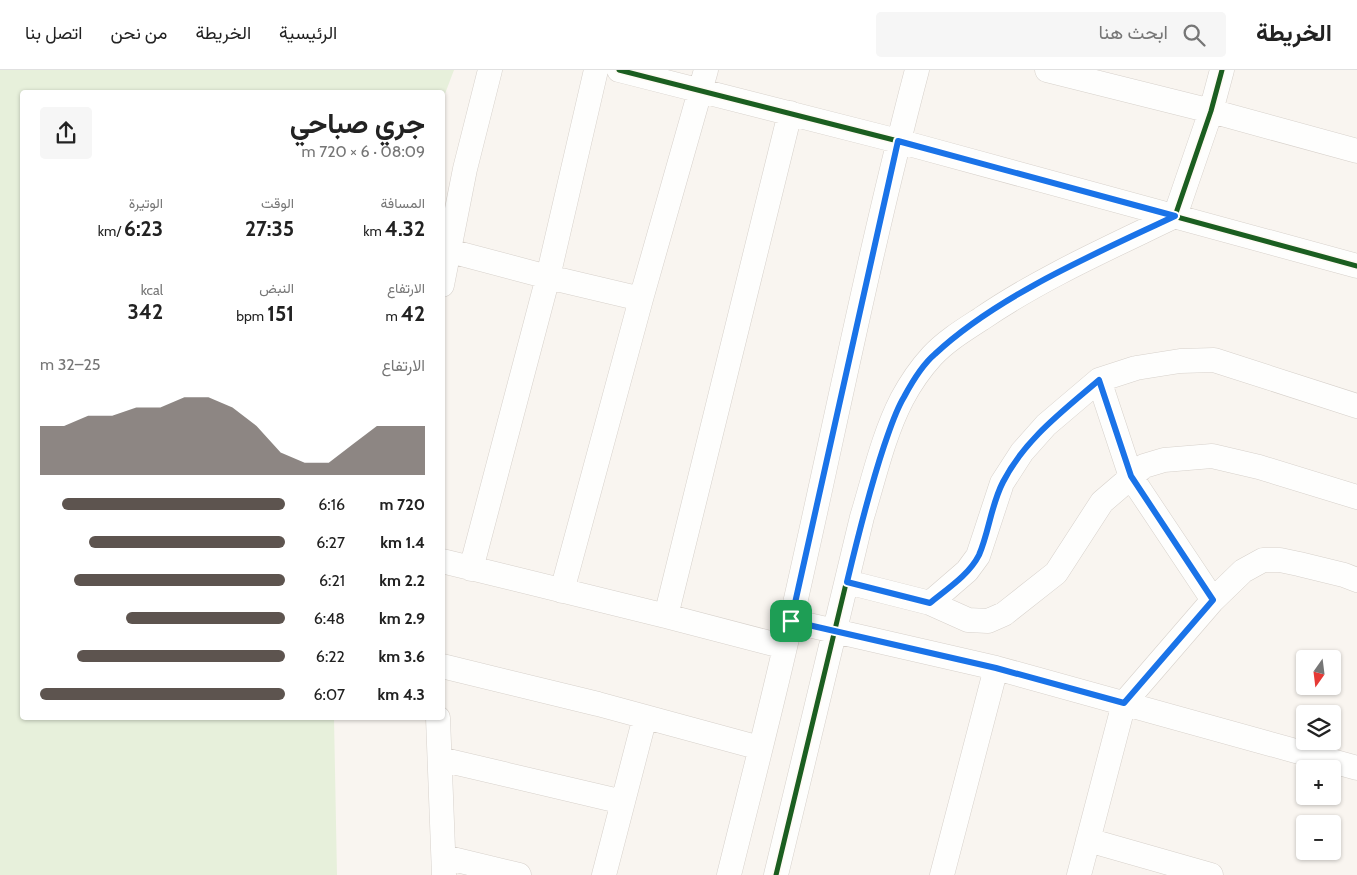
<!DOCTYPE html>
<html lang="ar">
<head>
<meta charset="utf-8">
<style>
  :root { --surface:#fff; --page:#f6f6f6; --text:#222; --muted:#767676; --line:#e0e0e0; --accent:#5d544f }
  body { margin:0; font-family:Cabin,Vazirmatn,sans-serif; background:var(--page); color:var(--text); direction:rtl; height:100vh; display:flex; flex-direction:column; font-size:19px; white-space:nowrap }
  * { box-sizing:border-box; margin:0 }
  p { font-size:16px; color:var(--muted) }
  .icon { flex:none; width:28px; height:28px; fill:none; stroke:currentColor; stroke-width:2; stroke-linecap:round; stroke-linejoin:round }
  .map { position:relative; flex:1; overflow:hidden; direction:ltr }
  .drawer { position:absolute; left:20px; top:20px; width:425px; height:630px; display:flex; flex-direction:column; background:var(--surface); border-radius:5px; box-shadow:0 1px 4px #0004; direction:rtl }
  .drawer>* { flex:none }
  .needle { width:32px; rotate:194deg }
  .buttons { position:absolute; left:1296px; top:580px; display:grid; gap:10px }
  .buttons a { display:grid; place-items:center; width:45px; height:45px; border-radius:5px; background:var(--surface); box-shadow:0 1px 4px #0004; font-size:25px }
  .pin { position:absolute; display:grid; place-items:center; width:42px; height:42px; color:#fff; margin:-21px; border-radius:10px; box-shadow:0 2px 8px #0006 }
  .round { display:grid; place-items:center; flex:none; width:52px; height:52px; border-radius:5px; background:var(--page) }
  .head { display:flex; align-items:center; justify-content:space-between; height:85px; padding:0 20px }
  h1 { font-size:28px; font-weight:700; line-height:38px }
  .metrics { display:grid; grid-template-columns:repeat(3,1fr); gap:8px; height:85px; padding:5px 20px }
  .metrics div { display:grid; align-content:center }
  .metrics b { font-size:21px; font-weight:700 }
  .metrics small { font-size:14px; font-weight:400 }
  .metrics p { font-size:14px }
  .chart { height:140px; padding:10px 20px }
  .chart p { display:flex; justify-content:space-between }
  .chart svg { width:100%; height:90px; margin-top:5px; fill:var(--accent); opacity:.7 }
  ul { padding:0 20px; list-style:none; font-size:16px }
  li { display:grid; grid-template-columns:80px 60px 1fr; align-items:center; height:38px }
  li i { height:12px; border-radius:6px; background:var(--accent) }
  header { display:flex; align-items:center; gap:30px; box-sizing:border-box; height:70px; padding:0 25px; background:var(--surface); border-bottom:1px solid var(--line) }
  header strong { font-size:24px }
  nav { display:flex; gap:28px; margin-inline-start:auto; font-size:18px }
  .search { width:350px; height:45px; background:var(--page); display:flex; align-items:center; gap:12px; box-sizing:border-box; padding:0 18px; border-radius:5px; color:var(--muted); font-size:19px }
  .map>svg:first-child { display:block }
</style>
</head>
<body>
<header>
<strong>الخريطة</strong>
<div class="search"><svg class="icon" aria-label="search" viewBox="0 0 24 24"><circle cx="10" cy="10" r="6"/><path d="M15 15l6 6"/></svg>ابحث هنا</div>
<nav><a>الرئيسية</a><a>الخريطة</a><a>من نحن</a><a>اتصل بنا</a></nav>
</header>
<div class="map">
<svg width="1357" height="805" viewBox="0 0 1357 805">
  <rect width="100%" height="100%" fill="#f9f5f0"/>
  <!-- green -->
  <path fill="#e7f0db" d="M0,0H454L443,29L442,22H22V648H334L337,805H0Z"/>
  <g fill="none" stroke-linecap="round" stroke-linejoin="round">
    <!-- street casing -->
    <g stroke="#d7d1cb" stroke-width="25">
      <path id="street" d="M619,0L898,71L1357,196
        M1047,0L1211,41L1357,81
        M450,181L548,207L641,229
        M442,215L465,99L490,0
        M1099,310L1131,407L1213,530
        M442,491L666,546L785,577
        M471,499L548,207L596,0
        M847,512L930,533L968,550L988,551L1004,544L1056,503L1102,432L1144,396L1164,390L1212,386L1259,397L1357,427
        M562,521L641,229L706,0
        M930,533L967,501L978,486L1002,413L1022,382L1046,355L1099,310L1136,298L1180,291L1214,290L1357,336
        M666,546L790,43
        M791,551L996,598L1357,698
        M442,596L598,634L760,678
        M438,648L444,805
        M440,689L623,732
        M1088,770L1211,805
        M444,787L519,805
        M604,805L645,647
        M729,805C750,720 772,636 791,551C833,367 869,182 917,0
        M776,805L862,447C874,408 883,366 902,329C910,314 921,298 932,286C946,271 964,260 981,249C1041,208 1109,178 1175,146L1211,41L1222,0
        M942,805L996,598
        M1079,805L1124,633L1213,530L1243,501L1263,490H1280L1299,494L1344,505L1357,510"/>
    </g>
    <!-- street -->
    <use href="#street" stroke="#fefefd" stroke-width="24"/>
    <!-- cycleway casing -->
    <g stroke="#fffaf3" stroke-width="8">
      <path id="cycleway" d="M619,0L898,71L1357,196
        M776,805L862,447C874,408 883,366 902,329C910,314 921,298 932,286C946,271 964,260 981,249C1041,208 1109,178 1175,146L1211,41L1222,0"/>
    </g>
    <!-- cycleway -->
    <use href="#cycleway" stroke="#1b5e20" stroke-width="5"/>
  </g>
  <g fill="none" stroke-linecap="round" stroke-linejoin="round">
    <!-- route casing -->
    <g stroke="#fff" stroke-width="10">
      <path id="route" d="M898,71L1175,146C1097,183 998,225 935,284C922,295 912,312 904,327C895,342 890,359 884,376C869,421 858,466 847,512L930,533C947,519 969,505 979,485C989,462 991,435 1003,412C1025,369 1063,341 1099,310L1131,406L1213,530L1124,633L996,598L791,551Z"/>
    </g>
    <!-- route -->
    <use href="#route" stroke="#1a73e8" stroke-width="6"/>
  </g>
</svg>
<div class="buttons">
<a><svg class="needle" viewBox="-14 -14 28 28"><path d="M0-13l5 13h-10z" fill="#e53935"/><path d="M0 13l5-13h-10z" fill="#767676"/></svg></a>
<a><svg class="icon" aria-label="layers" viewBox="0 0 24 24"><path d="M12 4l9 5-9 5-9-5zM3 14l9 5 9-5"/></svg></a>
<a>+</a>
<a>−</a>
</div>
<div class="pin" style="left:791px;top:551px;background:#1e9e55"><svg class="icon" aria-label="arrive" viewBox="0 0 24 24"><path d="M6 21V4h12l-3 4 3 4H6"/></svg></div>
<section class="drawer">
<div class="head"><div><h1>جري صباحي</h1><p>08:09 · 6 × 720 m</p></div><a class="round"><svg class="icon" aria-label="share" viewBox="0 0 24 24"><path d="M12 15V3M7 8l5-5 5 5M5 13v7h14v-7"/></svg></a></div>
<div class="metrics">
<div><p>المسافة</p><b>4.32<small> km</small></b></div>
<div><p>الوقت</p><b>27:35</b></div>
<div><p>الوتيرة</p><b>6:23<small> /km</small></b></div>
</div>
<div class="metrics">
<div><p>الارتفاع</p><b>42<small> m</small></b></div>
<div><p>النبض</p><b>151<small> bpm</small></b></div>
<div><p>kcal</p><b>342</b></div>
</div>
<div class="chart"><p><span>الارتفاع</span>25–32 m</p>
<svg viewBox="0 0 160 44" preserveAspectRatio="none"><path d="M0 44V20L10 20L20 15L30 15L40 11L50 11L60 6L70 6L80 11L90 20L100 33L110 38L120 38L130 29L140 20L150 20L160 20V44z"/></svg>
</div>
<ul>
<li><b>720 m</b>6:16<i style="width:91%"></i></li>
<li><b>1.4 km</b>6:27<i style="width:80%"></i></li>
<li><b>2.2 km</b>6:21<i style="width:86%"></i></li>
<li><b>2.9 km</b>6:48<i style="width:65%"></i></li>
<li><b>3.6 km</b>6:22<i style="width:85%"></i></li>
<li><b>4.3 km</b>6:07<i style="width:100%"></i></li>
</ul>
</section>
</div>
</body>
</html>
